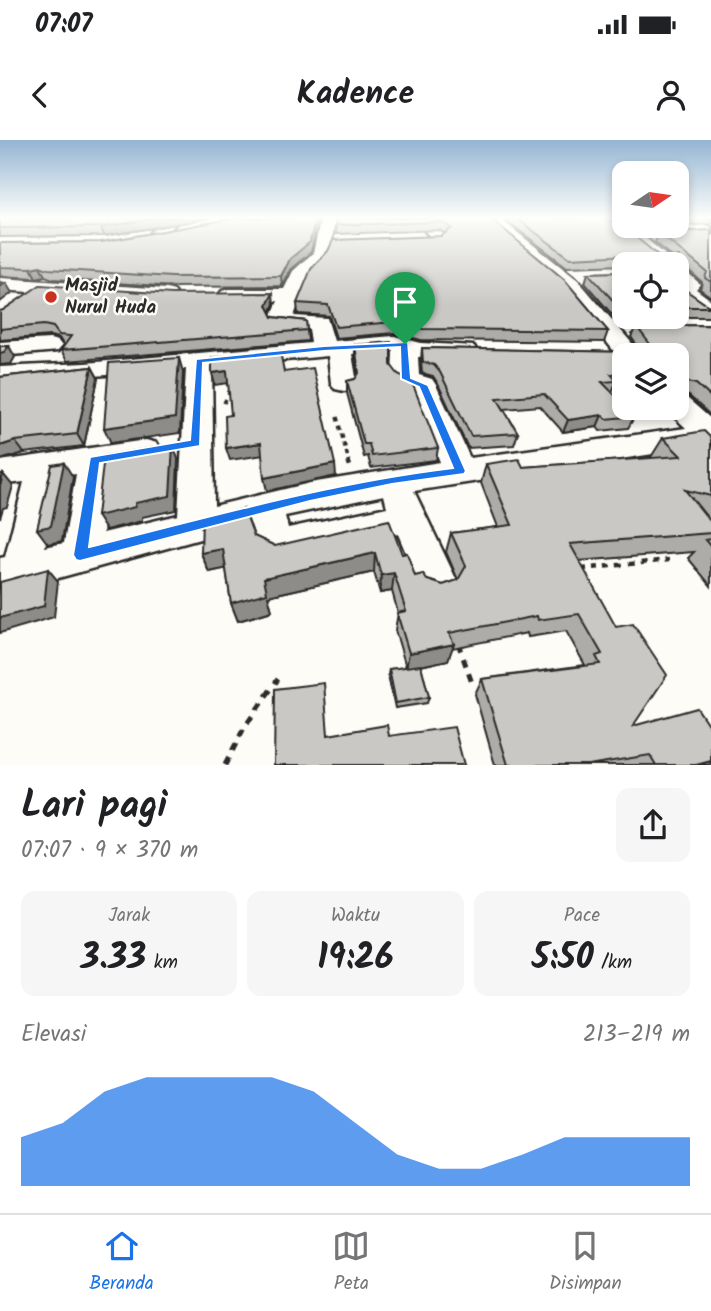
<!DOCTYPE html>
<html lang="id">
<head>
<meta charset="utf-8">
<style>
  :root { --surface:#fff; --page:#f6f6f6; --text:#202124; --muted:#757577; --line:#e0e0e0; --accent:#1a73e8 }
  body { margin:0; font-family:Kalam,sans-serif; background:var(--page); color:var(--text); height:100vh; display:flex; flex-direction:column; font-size:26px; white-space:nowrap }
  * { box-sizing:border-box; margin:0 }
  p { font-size:23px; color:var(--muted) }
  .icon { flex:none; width:38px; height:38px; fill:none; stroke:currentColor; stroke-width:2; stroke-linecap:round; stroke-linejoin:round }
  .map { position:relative; height:625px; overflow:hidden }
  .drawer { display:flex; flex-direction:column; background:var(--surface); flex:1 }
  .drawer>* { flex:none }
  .needle { width:46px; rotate:77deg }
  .fabs { position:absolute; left:612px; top:21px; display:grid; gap:14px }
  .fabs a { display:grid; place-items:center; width:77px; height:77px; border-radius:14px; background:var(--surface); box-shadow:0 4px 10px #0003; font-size:35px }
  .pin { position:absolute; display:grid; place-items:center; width:60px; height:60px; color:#fff; margin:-72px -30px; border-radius:50% 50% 50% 0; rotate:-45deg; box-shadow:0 0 7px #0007 }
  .pin .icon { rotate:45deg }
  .round { display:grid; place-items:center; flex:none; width:74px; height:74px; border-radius:14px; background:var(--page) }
  .headline { display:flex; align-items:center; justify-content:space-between; height:119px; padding:0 21px }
  h1 { font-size:38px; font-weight:600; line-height:52px }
  .stats { display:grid; grid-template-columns:repeat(3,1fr); gap:10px; height:119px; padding:7px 21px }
  .stats div { display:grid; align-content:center; border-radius:14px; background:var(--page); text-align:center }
  .stats b { font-size:35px; font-weight:600 }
  .stats small { font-size:19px; font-weight:400 }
  .stats p { font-size:19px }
  .chart { height:196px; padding:14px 21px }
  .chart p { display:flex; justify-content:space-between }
  .chart svg { width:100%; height:126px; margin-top:7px; fill:var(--accent); opacity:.7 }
  .status { display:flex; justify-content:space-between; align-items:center; height:49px; padding:0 35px; background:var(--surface); direction:ltr }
  .status svg { height:19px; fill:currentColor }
  header { display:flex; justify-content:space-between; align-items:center; height:91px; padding:0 21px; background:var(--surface); font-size:32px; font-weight:600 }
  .tab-bar { display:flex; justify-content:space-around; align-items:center; height:98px; border-top:2px solid var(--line); background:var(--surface); font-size:19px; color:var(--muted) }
  .tab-bar a { display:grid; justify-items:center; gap:4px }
  .tab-bar .active { color:var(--accent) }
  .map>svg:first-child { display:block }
</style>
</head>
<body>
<div class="status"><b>07:07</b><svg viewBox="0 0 49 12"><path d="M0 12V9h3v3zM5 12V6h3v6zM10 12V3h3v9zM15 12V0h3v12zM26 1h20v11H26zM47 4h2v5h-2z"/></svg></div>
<header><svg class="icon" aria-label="back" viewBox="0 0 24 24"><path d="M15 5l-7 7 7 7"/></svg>Kadence<svg class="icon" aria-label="person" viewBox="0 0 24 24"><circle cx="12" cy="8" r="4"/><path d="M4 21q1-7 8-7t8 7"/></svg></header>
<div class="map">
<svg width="711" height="625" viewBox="0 0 711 625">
  <rect width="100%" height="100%" fill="#fdfcf7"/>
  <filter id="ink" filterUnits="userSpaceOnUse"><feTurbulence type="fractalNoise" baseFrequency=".0143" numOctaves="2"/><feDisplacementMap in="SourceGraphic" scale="14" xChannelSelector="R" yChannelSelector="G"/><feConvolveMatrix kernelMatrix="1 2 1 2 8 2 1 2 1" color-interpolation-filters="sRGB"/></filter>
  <g filter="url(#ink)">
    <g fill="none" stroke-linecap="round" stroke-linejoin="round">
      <!-- minor casing -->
      <g stroke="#2b2b2b" stroke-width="5">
        <path id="minor" d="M166,78H181L165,95H153L151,92Z
          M321,78H335L330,115L309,137L294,176L327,178L334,201L394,196L421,203L474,206L477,211L474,216L418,217L419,235L432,239L436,245L470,318L686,288L665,268H677V255L687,258L711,279V305L414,351L458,443L452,456L438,461L424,456L398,394L278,422L261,414L251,385L0,454V418L5,417L24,342L0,345V321L146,300L157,303L162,311L157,319L109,328L103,393L178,375L186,229L0,243V227L85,223L311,203L309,189L277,187L271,177L278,161H229L222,159L219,155L222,151L229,149H284L293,131L313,113ZM393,210C393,233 387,241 412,250L440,322L310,343L214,366L212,227L328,216L331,243L335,249L344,251L353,249L357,243L352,214ZM76,334L64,403L45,407L59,337ZM384,355L387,367L288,388L285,376Z
          M413,78H428L448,98L440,103L434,101Z
          M483,78H499L578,140L642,215H625V221L621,220L564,148Z
          M596,78H613L642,95L676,124H656L630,101Z
          M677,78H689L711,87V93H699L677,84Z
          M677,127L684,129L700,144L696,149L711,160V175L703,174L677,155Z
          M0,138L167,149L174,151L177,155L174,159L167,161L0,150Z
          M50,199L58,201L62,206L58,211L0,216V202Z"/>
      </g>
      <!-- path-far2 -->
      <path stroke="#2b2b2b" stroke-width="3.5" stroke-dasharray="4.5 4.5" stroke-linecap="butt" d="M224,263L229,253L227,241
        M337,277L349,322"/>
      <!-- path-far1 -->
      <path stroke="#2b2b2b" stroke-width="4.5" stroke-dasharray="6 6" stroke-linecap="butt" d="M348,320L350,326
        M581,429L669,420"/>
      <!-- path -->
      <path stroke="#2b2b2b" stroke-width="5" stroke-dasharray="8 8" stroke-linecap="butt" d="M458,503L472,543
        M225,625L244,588L278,539"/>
      <!-- minor -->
      <use href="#minor" fill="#fdfcf7" fill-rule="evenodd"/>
    </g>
    <!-- wall -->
    <path fill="#adaca9" stroke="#2b2b2b" stroke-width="2" d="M0,78H211L104,96L0,97Z
      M490,78L608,191L604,202L421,200L394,193L336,198L329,176L298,174L297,163L441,96L445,94L440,90L336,94V85Z
      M503,78H606L659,116L672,117L655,102L659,93L711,90V157L700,149L702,142L680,123L681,147L707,165L711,166V174L709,177H614L585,143L588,133L625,132V177H677V124H625V125L567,127Z
      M677,78H711V84L677,86Z
      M632,86H675L637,88Z
      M0,103L311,112L291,129L282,146L175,147L53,139L45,136L36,138L0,136Z
      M274,164L270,172L273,177L306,181L308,201L67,221L61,210L64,206L59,198L50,196L0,200V171Z
      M711,185V276L689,256L677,253V215H636L639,208L631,197L636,186Z
      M355,205L391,225L438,308L436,320L371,328L368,316L364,317L347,253V241L355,239L358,235L355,216Z
      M422,208L629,212L628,215H625V222L623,225L625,227V245H615L612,252L635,276L628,288L600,291L597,287L563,292L540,266L504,269L518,293L514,305L468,308L438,244L433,236L422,233L421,220Z
      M92,227L98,238L84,306L24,313L0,320V237Z
      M663,298H711V380H709L711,382V446L688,418L694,412L579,421L633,586L711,589V624L708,625H495L475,554L482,539L585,525L566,491L528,497L527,493L452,508L448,520L421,526L429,557L427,563L395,568L388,535L389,529L406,527L395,490L398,473L392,451L380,453L374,432L268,456L272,471L238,481L231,463L226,428L209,432L201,413L254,396L275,406L402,414L415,436L443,445L458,440L446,412L451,393L498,387L481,343L486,324L523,327L652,318L651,317Z"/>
    <!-- shaded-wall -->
    <path fill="#8d8c89" stroke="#2b2b2b" stroke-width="2" d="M159,78H211L104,96L101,87Z
      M316,78H319L311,112L291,129L282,146L281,136L290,119Z
      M40,126L45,136L36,138L31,128Z
      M6,143L12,153L0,162V147Z
      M273,153L274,164L269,176L267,165Z
      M9,206L15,217L11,224L0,225V213Z
      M179,218L183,232L180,293L111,303L104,288Z
      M92,227L98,238L84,306L77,294Z
      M227,231L229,243L215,245L212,233Z
      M602,275L597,287L563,292L568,280Z
      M15,301L24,313L0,320V306Z
      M261,303L264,315L230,320L226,308Z
      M173,305L178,319L176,370L142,377V381L106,390L97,376Z
      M64,323L73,337L62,401L48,404L37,389Z
      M335,324L336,336L267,351L264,338Z
      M3,334L13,346L7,367L3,368L0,378V346Z
      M223,409L229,428L209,432L201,413Z
      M375,413L374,432L268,456L272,471L238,481L231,463L264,438Z
      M48,429L58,441L54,477L0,493V478Z
      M394,433L392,451L380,453L381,435Z
      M454,504L448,520L406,529L409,513Z
      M711,621V624L708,625H696Z"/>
    <!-- building -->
    <path fill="#c9c8c4" stroke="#2b2b2b" stroke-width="2" d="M0,78H159L101,87L0,88Z
      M236,78H316L310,102L290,119L281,136L172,137L48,129L40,126L31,128L0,127V103L101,102Z
      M337,78H490L565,140L608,191L423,189L394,182L336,187L328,165L297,163L311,129L328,111L333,100L441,96L452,88L441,82L336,85Z
      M516,78H606L632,94L659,116L679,117L681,147L707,165L711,167H677V124H631V115L570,118Z
      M711,90V142L705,138L707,132L659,93Z
      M625,132V167H619L588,133Z
      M0,142L6,143L0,147Z
      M40,145L172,154L273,153L267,165L273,177L306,181L307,190L61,210L71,196L59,195L53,187L44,185L0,189V171L3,170Z
      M711,185V257L696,244L684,241L677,234V215H651L640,206L650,204L636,186Z
      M391,202V225L398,234L411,240L438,308L372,316L369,304H364L347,241L355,239L359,233L355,205Z
      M0,206H9L4,212L0,213Z
      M422,208L629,212L627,215H625V217L620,222L625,227V233L611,234L617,241L602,242L625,265V268H627L635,276L606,279L602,275L568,280L544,254L497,258L518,293L471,296L440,232L434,225L423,222Z
      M280,211L284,232L313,228L335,324L264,338L261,303L226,308L225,276L231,275L227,231L212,233V218Z
      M179,218L175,278L104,288L109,223Z
      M92,227L77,294L15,301L0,306V237Z
      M704,291L711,298V356L685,350L711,382V393L570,404L616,487L633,484L667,535L633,586L697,568L711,589V621L696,625H656L650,615L588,625H508L482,539L600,524L596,516L602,514L579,474L538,480L537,476L449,493L454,504L409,513L397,473L406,471L394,433L381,435L375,413L264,438L267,453L231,463L223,409L201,413L202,380L244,369L254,396L275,406L389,380L402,414L407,413L415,436L423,434L427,440L443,445L458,440L466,426L451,393L512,385L486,324L519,319L523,327L681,316L663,298Z
      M173,305L170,356L135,363V367L97,376L104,316Z
      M64,323L51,386L37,389L52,325Z
      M0,334H3L0,346Z
      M711,399V407L705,400Z
      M48,429L44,466L0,478V442Z
      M421,525L429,557L396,563L389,529Z
      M324,543L328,595L387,585L389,596L454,587L464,625H274L275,549Z"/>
  </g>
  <!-- sky -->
  <linearGradient id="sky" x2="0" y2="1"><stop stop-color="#93b4d2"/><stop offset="0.47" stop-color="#fefefb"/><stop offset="1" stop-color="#fefefb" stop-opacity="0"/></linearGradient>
  <rect width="711" height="165" fill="url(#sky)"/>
  <!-- route -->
  <path fill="#1a73e8" stroke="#fff" stroke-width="2" fill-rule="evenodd" d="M408,202L411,238L428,245L466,331L464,334L392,344L310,361L80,421L76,420L73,415L90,317L190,300L196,219L324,206ZM400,207L401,239L419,247L453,328C329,343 209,377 89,407L100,323L200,306L203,223L324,211Z"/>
  <!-- markers -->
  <circle fill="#c8321e" stroke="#fdfcf7" stroke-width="2.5" cx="51" cy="157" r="7"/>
  <g text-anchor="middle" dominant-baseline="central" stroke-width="5" stroke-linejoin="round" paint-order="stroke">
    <!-- far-poi labels -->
    <g font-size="19" font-weight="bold" fill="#2b2b2b" stroke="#fdfcf7" text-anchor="start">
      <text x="65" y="146">Masjid<tspan x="65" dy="22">Nurul Huda</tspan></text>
    </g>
  </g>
</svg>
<div class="fabs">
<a><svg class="needle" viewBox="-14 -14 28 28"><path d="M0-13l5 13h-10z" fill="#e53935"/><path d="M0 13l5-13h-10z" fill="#757577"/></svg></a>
<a><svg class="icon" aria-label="locate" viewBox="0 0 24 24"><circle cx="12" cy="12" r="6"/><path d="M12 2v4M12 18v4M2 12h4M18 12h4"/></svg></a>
<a><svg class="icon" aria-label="layers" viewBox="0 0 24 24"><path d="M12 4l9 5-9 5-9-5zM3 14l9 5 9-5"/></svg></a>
</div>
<div class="pin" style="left:405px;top:204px;background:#1e9e55"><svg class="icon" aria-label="arrive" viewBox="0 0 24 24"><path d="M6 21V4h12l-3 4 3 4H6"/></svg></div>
</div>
<section class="drawer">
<div class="headline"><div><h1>Lari pagi</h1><p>07:07 · 9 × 370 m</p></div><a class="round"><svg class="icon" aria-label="share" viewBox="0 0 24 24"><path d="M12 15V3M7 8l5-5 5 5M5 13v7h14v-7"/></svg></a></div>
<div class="stats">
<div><p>Jarak</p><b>3.33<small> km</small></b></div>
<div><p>Waktu</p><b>19:26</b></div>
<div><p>Pace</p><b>5:50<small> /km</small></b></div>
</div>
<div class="chart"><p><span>Elevasi</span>213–219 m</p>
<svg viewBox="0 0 160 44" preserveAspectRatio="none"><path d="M0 44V27L10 22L20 11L30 6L40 6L50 6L60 6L70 11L80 22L90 33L100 38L110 38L120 33L130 27L140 27L150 27L160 27V44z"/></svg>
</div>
</section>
<nav class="tab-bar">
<a class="active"><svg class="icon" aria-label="home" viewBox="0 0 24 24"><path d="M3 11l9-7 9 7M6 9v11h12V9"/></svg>Beranda</a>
<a><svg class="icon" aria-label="map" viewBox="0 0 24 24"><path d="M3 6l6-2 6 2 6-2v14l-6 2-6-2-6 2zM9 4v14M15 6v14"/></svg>Peta</a>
<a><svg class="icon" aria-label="saved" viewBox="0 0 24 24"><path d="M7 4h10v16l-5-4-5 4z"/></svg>Disimpan</a>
</nav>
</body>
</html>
